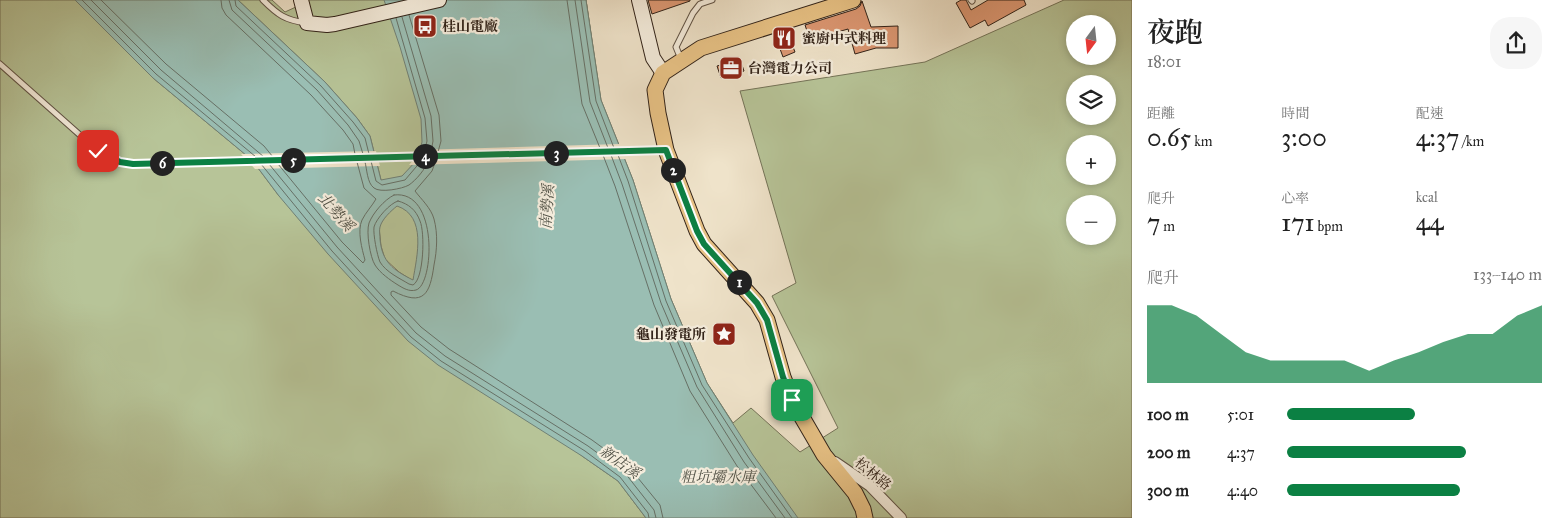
<!DOCTYPE html>
<html lang="zh-TW">
<head>
<meta charset="utf-8">
<style>
  :root { --surface:#fff; --page:#f6f6f6; --text:#222; --muted:#767676; --accent:#0b8043 }
  body { margin:0; font-family:"IM FELL Great Primer","Noto Serif TC",serif; background:var(--page); color:var(--text); height:100vh; display:flex; flex-direction:column; font-size:19px; white-space:nowrap }
  * { box-sizing:border-box; margin:0 }
  p { font-size:16px; color:var(--muted) }
  .icon { flex:none; width:28px; height:28px; fill:none; stroke:currentColor; stroke-width:2; stroke-linecap:round; stroke-linejoin:round }
  .map { position:relative; flex:1; overflow:hidden }
  .drawer { display:flex; flex-direction:column; background:var(--surface); width:425px }
  .drawer>* { flex:none }
  .needle { width:32px; rotate:195deg }
  .controls { position:absolute; left:1066px; top:15px; display:grid; gap:10px }
  .controls a { display:grid; place-items:center; width:50px; height:50px; border-radius:50%; background:var(--surface); box-shadow:0 2px 8px #0003; font-size:25px }
  .pin { position:absolute; display:grid; place-items:center; width:42px; height:42px; color:#fff; margin:-21px; border-radius:10px; box-shadow:0 2px 8px #0006 }
  .km { position:absolute; width:25px; height:25px; margin:-12px; border-radius:50%; background:#222; color:#fff; font-size:14px; line-height:25px; text-align:center }
  .round { display:grid; place-items:center; flex:none; width:52px; height:52px; border-radius:20px; background:var(--page) }
  .head { display:flex; align-items:center; justify-content:space-between; height:85px; padding:0 15px }
  h1 { font-size:28px; font-weight:600; line-height:38px }
  .metrics { display:grid; grid-template-columns:repeat(3,1fr); gap:8px; height:85px; padding:5px 15px }
  .metrics div { display:grid; align-content:center }
  .metrics b { font-size:25px; font-weight:600 }
  .metrics small { font-size:14px; font-weight:400 }
  .metrics p { font-size:14px }
  .chart { height:140px; padding:10px 15px }
  .chart p { display:flex; justify-content:space-between }
  .chart svg { width:100%; height:90px; margin-top:5px; fill:var(--accent); opacity:.7 }
  ul { padding:0 15px; list-style:none; font-size:16px }
  li { display:grid; grid-template-columns:80px 60px 1fr; align-items:center; height:38px }
  li i { height:12px; border-radius:6px; background:var(--accent) }
  main { display:flex; flex:1; min-height:0 }
  .map>svg:first-child { display:block }
</style>
</head>
<body>
<main>
<div class="map">
<svg width="1132" height="518" viewBox="0 0 1132 518">
  <rect width="100%" height="100%" fill="#efe3ca"/>
  <filter id="stains"><feTurbulence type="fractalNoise" baseFrequency=".004" numOctaves="4"/><feColorMatrix values="0 0 0 0 .2 0 0 0 0 .09 0 0 0 0 .02 0 0 0 .5 -.17"/></filter>
  <radialGradient id="worn" r=".72"><stop offset=".6" stop-color="#630" stop-opacity="0"/><stop offset="1" stop-color="#630" stop-opacity=".3"/></radialGradient>
  <!-- green -->
  <path fill="#b7c498" stroke="#747358" fill-rule="evenodd" d="M0,0H75L153,78L252,160L279,196L582,456L618,481L646,518H0Z
    M238,0H272L285,12L298,6L296,0H513L413,281L399,272L385,259L381,246L379,227L381,180L370,136L357,118L325,82Z
    M586,0L601,100L633,180L671,299L707,383L733,423L751,408L800,452L838,428L772,296L796,283L740,91L925,62L1064,0H1132V518H741L650,443ZM1075,24H1108V56H1075ZM1075,84H1108V116H1075ZM1075,144H1108V176H1075ZM1075,204H1108V236H1075Z"/>
  <!-- water -->
  <path fill="#9abeb3" stroke="#708075" fill-rule="evenodd" d="M75,0H238L325,82L357,118L370,136L381,180L402,176L417,160L422,142L421,119L400,47L384,0H586L601,100L633,180L671,299L707,383L753,455L798,518H646L618,481L582,456L438,365L408,341L328,254L279,196L252,160L153,78ZM397,206C427,216 417,256 413,280C393,270 382,262 380,239C380,236 379,230 380,227C382,219 391,211 397,206Z"/>
  <!-- pier -->
  <path fill="#efe3ca" d="M621,144L627,159L409,165L414,159L417,150Z
    M376,151L380,166L255,169L241,154Z"/>
  <g fill="none" stroke-linecap="round" stroke-linejoin="round">
    <!-- shore -->
    <path stroke="#667066" stroke-width="1" d="M82,0L156,74L256,157
      M91,0L161,70L264,157
      M101,0L166,64L264,146L273,157
      M221,0L222,8L226,15L311,95L343,130L353,144L355,154
      M229,0L232,10L317,90L348,125L359,141L363,154
      M235,0L236,6L321,86L353,122L365,138L369,154
      M567,0L582,104L600,148
      M575,0L590,102L608,148
      M581,0L596,101L614,148
      M409,15L439,115L441,141L438,152
      M402,17L431,116L433,141L431,152
      M396,18L425,118L427,141L424,153
      M603,155L615,186L654,305L690,391L737,466L776,518
      M611,155L622,184L661,303L697,387L744,462L785,518
      M618,155L628,181L666,301L702,385L749,458L792,518
      M436,160L432,171L415,191C421,199 431,208 434,219C438,234 437,250 434,265C430,294 424,307 393,291L391,292V295L421,327L449,349L592,440L629,467L660,505L663,518
      M371,161L376,181L382,185L405,180L422,160
      M365,162C367,169 367,183 374,188C380,193 402,189 409,185C416,180 426,169 428,160
      M261,164L332,251L411,337L441,361L585,451L620,477L648,513L649,518
      M269,164L337,247L416,333L445,356L588,446L625,473L654,510L656,518
      M278,164L342,242L363,263L365,260C362,249 357,231 362,220C366,212 372,206 376,199L364,188L357,162
      M394,195C439,189 434,285 416,290C409,292 403,288 398,285C390,280 380,273 375,265C370,257 366,232 369,223C373,213 384,200 394,195Z
      M398,201C409,204 416,210 420,221C425,232 424,279 413,285L409,284C399,278 386,272 380,262C377,255 373,234 374,227C376,219 390,203 398,201Z"/>
  </g>
  <!-- building -->
  <path fill="#dc9772" stroke="#312218" d="M648,0H690V1L652,14Z
    M961,0H966L971,10L988,0H1024L1026,5L988,26L985,20L970,28L956,3Z
    M862,1L871,27L898,26V48H876L855,54L848,29L810,40L805,25L856,9L860,6Z
    M788,34L795,52L783,57L776,38Z
    M740,59L744,71L721,78L717,66Z"/>
  <g fill="none" stroke-linecap="round" stroke-linejoin="round">
    <!-- lane casing -->
    <g stroke="#605244" stroke-width="7">
      <path id="lane" d="M263,0C278,15 285,20 306,23
        M971,0L972,1
        M681,59L676,47L693,13L700,4L712,0
        M0,64L98,151L120,162L133,164L664,150"/>
    </g>
    <!-- street casing -->
    <g stroke="#605244" stroke-width="12">
      <path id="street" d="M835,462L870,486L901,518"/>
    </g>
    <!-- secondary casing -->
    <g stroke="#312218" stroke-width="16">
      <path id="secondary" d="M301,0L307,23L327,25L335,24L439,0
        M639,0L653,58L663,73"/>
    </g>
    <!-- primary casing -->
    <g stroke="#312218" stroke-width="17">
      <path id="primary" d="M853,0L701,48L663,73L655,90L658,113L666,150L697,231L704,244L757,303L767,320L783,377L792,400L824,455L855,493L863,509L865,518"/>
    </g>
    <!-- lane -->
    <use href="#lane" stroke="#f5eddd" stroke-width="5"/>
    <!-- street -->
    <use href="#street" stroke="#f5eddd" stroke-width="10"/>
    <!-- secondary -->
    <use href="#secondary" stroke="#f5eddd" stroke-width="14"/>
    <!-- primary -->
    <use href="#primary" stroke="#e8c285" stroke-width="15"/>
  </g>
  <g fill="none" stroke-linecap="round" stroke-linejoin="round">
    <!-- route casing -->
    <g stroke="#fff" stroke-width="10">
      <path id="route" d="M98,151L120,162L133,164L666,150L697,231L704,244L757,303L767,320L783,377L792,400"/>
    </g>
    <!-- route -->
    <use href="#route" stroke="#0b8043" stroke-width="6"/>
  </g>
  <!-- icons -->
  <defs>
    <g id="bus-square" transform="scale(1.25)"><rect x="-9" y="-9" width="18" height="18" rx="4" fill="#8f2418" stroke="#f5eddd"/><path d="M-5-6H5V4H4V6H2V4H-2V6H-4V4H-5ZM-3.5-4V0h7V-4ZM-3.5 1.2v1.5H-2V1.2ZM2 1.2v1.5H3.5V1.2Z" fill="#fff"/></g>
    <g id="restaurant-square" transform="scale(1.25)"><rect x="-9" y="-9" width="18" height="18" rx="4" fill="#8f2418" stroke="#f5eddd"/><path d="M-5-6h1v4h1v-4h1v4h1v-4h1v5L-1.5 .5V6h-2V.5L-5-1ZM5-6V6H3V1.5H1.5Q1.5-4 5-6Z" fill="#fff"/></g>
    <g id="office-square" transform="scale(1.25)"><rect x="-9" y="-9" width="18" height="18" rx="4" fill="#8f2418" stroke="#f5eddd"/><path d="M-6-3h4V-5.5h4V-3h4V5H-6ZM-1-4.5V-3h2v-1.5ZM-6 0V1H6V0Z" fill="#fff"/></g>
    <g id="sight-square" transform="scale(1.25)"><rect x="-9" y="-9" width="18" height="18" rx="4" fill="#8f2418" stroke="#f5eddd"/><path d="M0-6L1.8-2.2L6-1.7L2.9 1.2L3.7 5.4L0 3.3L-3.7 5.4L-2.9 1.2L-6-1.7L-1.8-2.2Z" fill="#fff"/></g>
  </defs>
  <g fill-rule="evenodd">
    <use href="#bus-square" x="425" y="26"/>
    <use href="#restaurant-square" x="784" y="38"/>
    <use href="#office-square" x="731" y="68"/>
    <use href="#sight-square" x="724" y="334"/>
  </g>
  <g text-anchor="middle" dominant-baseline="central" stroke-width="4.5" stroke-linejoin="round" paint-order="stroke">
    <!-- poi labels -->
    <g font-size="14" font-weight="bold" fill="#312218" stroke="#f5eddd" text-anchor="start">
      <text x="442" y="26">桂山電廠</text>
      <text x="802" y="38">蜜廚中式料理</text>
      <text x="748" y="68">台灣電力公司</text>
      <text x="706" y="334" text-anchor="end">龜山發電所</text>
    </g>
    <!-- street labels -->
    <g font-size="14" fill="#312218" stroke="#f5eddd">
      <text transform="translate(873 474) rotate(39)">松林路</text>
    </g>
    <!-- water labels -->
    <g font-size="15" font-style="italic" fill="#505146" stroke="#f5eddd">
      <text transform="translate(547 207) rotate(-86)">南勢溪</text>
      <text transform="translate(336 212) rotate(48)">北勢溪</text>
      <text transform="translate(620 462) rotate(35)">新店溪</text>
      <text x="718" y="477">粗坑壩水庫</text>
    </g>
  </g>
  <rect width="100%" height="100%" filter="url(#stains)"/>
  <rect width="100%" height="100%" fill="url(#worn)"/>
</svg>
<div class="controls">
<a><svg class="needle" viewBox="-14 -14 28 28"><path d="M0-13l5 13h-10z" fill="#e53935"/><path d="M0 13l5-13h-10z" fill="#767676"/></svg></a>
<a><svg class="icon" aria-label="layers" viewBox="0 0 24 24"><path d="M12 4l9 5-9 5-9-5zM3 14l9 5 9-5"/></svg></a>
<a>+</a>
<a>−</a>
</div>
<div class="pin" style="left:792px;top:400px;background:#1e9e55"><svg class="icon" aria-label="arrive" viewBox="0 0 24 24"><path d="M6 21V4h12l-3 4 3 4H6"/></svg></div>
<div class="pin" style="left:98px;top:151px;background:#d93025"><svg class="icon" aria-label="check" viewBox="0 0 24 24"><path d="M5 12l5 5 9-10"/></svg></div>
<b class="km" style="left:739px;top:282px">1</b>
<b class="km" style="left:673px;top:170px">2</b>
<b class="km" style="left:556px;top:153px">3</b>
<b class="km" style="left:425px;top:156px">4</b>
<b class="km" style="left:293px;top:160px">5</b>
<b class="km" style="left:162px;top:163px">6</b>
</div>
<section class="drawer">
<div class="head"><div><h1>夜跑</h1><p>18:01</p></div><a class="round"><svg class="icon" aria-label="share" viewBox="0 0 24 24"><path d="M12 15V3M7 8l5-5 5 5M5 13v7h14v-7"/></svg></a></div>
<div class="metrics">
<div><p>距離</p><b>0.65<small> km</small></b></div>
<div><p>時間</p><b>3:00</b></div>
<div><p>配速</p><b>4:37<small> /km</small></b></div>
</div>
<div class="metrics">
<div><p>爬升</p><b>7<small> m</small></b></div>
<div><p>心率</p><b>171<small> bpm</small></b></div>
<div><p>kcal</p><b>44</b></div>
</div>
<div class="chart"><p><span>爬升</span>133–140 m</p>
<svg viewBox="0 0 160 44" preserveAspectRatio="none"><path d="M0 44V6L10 6L20 11L30 20L40 29L50 33L60 33L70 33L80 33L90 38L100 33L110 29L120 24L130 20L140 20L150 11L160 6V44z"/></svg>
</div>
<ul>
<li><b>100 m</b>5:01<i style="width:50%"></i></li>
<li><b>200 m</b>4:37<i style="width:70%"></i></li>
<li><b>300 m</b>4:40<i style="width:68%"></i></li>
</ul>
</section>
</main>
</body>
</html>
